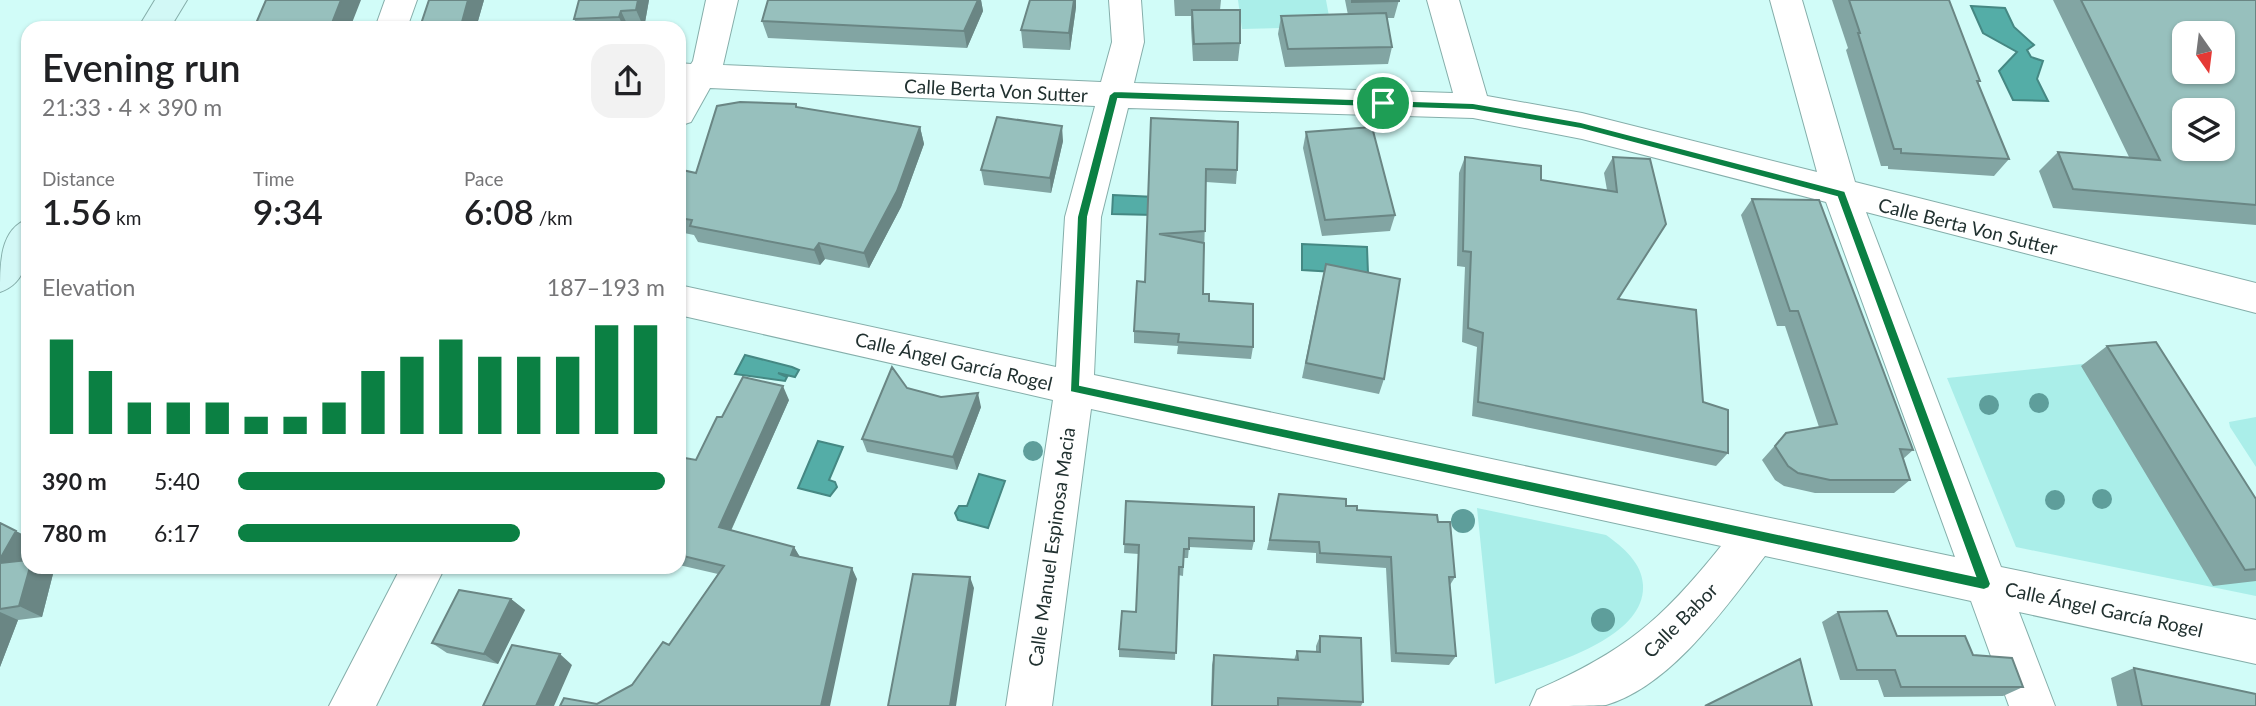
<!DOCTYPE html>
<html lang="en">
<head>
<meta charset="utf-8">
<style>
  :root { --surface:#fff; --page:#f2f2f2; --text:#202124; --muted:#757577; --accent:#0b8043 }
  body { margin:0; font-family:Lato,sans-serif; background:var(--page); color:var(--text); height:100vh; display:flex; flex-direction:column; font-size:26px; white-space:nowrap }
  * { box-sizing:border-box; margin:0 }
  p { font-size:23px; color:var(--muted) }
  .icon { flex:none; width:38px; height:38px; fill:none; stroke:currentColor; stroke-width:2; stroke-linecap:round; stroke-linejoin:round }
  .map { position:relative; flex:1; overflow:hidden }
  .panel { position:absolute; left:21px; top:21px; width:665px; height:553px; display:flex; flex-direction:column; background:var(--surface); border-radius:21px; box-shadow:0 2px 5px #0004 }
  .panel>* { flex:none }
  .needle { width:46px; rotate:166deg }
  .fabs { position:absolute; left:2172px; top:21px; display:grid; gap:14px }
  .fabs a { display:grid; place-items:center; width:63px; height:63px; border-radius:14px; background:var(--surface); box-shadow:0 2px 5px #0004; font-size:35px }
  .pin { position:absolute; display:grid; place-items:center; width:60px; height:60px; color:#fff; margin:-30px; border:4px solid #fff; border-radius:50%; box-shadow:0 2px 7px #0007 }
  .round { display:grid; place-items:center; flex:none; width:74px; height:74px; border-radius:21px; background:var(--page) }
  .head { display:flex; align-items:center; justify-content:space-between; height:119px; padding:0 21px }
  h1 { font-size:38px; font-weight:600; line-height:52px }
  .metrics { display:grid; grid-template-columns:repeat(3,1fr); gap:10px; height:119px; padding:7px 21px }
  .metrics div { display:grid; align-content:center }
  .metrics b { font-size:35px; font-weight:600 }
  .metrics small { font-size:19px; font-weight:400 }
  .metrics p { font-size:19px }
  .chart { height:196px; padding:14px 21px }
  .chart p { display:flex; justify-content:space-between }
  .chart svg { width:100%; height:126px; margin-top:7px; stroke:var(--accent); stroke-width:6 }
  ul { padding:0 21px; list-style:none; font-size:23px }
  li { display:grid; grid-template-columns:112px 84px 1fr; align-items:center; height:52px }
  li i { height:18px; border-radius:9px; background:var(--accent) }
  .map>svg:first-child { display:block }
</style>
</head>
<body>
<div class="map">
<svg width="2256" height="706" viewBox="0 0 2256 706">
  <rect width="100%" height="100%" fill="#d1fcf8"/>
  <!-- green -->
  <path fill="#aaeee9" d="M1238,0H1326L1331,27L1242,29Z
    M2130,359L2256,549V596L2016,547L1947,378Z
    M2256,417V467L2230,427L2229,422Z
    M1477,508L1606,535C1623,547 1642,563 1643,585C1646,642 1539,667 1495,684Z"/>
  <!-- water -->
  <path fill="#54ada7" stroke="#458883" stroke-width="2" d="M1971,6L2005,8L2014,27L2034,45L2027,50L2031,57L2043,61L2037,79L2048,101L2013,100L1999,71L2017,52L1983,33Z
    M1113,195L1155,197L1154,215L1112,214Z
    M1302,244L1367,247L1368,274L1302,270Z
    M745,355L792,367L799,370L795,377L778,373L787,377L785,381L735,374Z
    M818,441L843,447L829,480L835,482L837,487L830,496L798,488Z
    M979,474L1005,481L988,528L958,520L955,513L959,506H967Z"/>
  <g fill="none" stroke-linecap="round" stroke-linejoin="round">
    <!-- minor casing -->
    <g stroke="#85aeaa" stroke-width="2">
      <path id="minor" d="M385,0H417L407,28H375Z
        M706,0H738L723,65L1101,82L1112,42L1109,0H1141L1144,42L1134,83L1453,93L1427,0H1459L1487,96L1582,113L1817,172L1770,0H1802L1855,182L2256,283V313L1866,212L2001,567L2256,620V664L2019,612L2055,706H2009L1971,601L1765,556C1725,608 1671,686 1606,705C1587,706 1551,706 1530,706L1537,690C1625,651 1661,621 1721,546L1091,409L1052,706H1006L1053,400L679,315V285L1056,367L1065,217L1095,106L710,88L691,122L679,126V63L691,64L693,61ZM1128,108L1473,118L1582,139L1826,202L1955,557L1094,375L1101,217Z
        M401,567H445L376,706H329Z"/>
    </g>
    <!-- secondary casing -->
    <g stroke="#85aeaa" stroke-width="2">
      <path id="secondary" d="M155,0H187L170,28H138Z
        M28,219C28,247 32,281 0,292C0,263 0,229 28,219Z"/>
    </g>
    <!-- minor -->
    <use href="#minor" fill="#fff" fill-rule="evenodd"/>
    <!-- secondary -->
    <use href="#secondary" fill="#d2f8f6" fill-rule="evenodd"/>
  </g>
  <!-- trees -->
  <g fill="#5e9e9b">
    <circle cx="2039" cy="403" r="10"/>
    <circle cx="1989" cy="405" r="10"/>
    <circle cx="1033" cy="451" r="10"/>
    <circle cx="2102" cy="499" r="10"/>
    <circle cx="2055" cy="500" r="10"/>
    <circle cx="1463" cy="521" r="12"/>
    <circle cx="1603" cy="620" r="12"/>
  </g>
  <!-- wall -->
  <path fill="#82a5a3" d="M484,0L476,28H424L421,24Z
    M579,0H649L644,28H579L574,19Z
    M768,0H981L983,11L967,48L768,38L762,21Z
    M1030,0H1076V7L1070,50L1023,48L1021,30Z
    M1174,0H1221L1220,10L1240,43L1238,61H1193L1191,28V16H1175Z
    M1345,0H1399L1394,18H1387L1392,47L1388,64L1285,67L1278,34L1281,16L1348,15Z
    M1832,0H1949L1980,81L1978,83L2009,159L1994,176L1888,169V166H1881L1846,50L1848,48Z
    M2053,0H2256V225L2053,208L2039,171L2058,152L2129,157Z
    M797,107L920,127L924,144L901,207L869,268L825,259L820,265L698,242L694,235L679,232V176L696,173Z
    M1151,118L1237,170L1236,184L1206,182L1203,294L1209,301L1253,347L1251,359L1177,354L1178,346L1134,343V331L1145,282Z
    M1306,132L1395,215L1390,231L1322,236L1303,148Z
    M1063,141L1051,193L984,185L981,170Z
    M1465,157L1541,180L1607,190L1604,173L1613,157L1650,159L1619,299L1703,402L1728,453L1716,466L1472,416L1477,347L1462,342L1465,267L1457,266L1459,173Z
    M1752,199L1913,450L1903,459L1910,480L1894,493H1815L1784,486L1775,480L1762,460L1786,433L1819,427L1785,326H1777L1741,215Z
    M1322,280L1384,379L1379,394L1302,378Z
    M2107,346L2256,499V581L2213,586L2081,366Z
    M907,388L981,407L957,470L867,452L862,439Z
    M789,400L731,531L794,547L800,557L857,579L597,704L632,685L669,645L718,574L679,565V457L696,460L722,417Z
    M1126,501L1254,541L1252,550L1189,547L1188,558H1184L1183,576L1178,575L1175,660L1119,657V649L1136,612L1139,554L1124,553Z
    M1277,506H1346L1357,510L1438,522L1455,577L1450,585L1456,656L1449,665L1391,662L1386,568L1316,563V553L1267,550Z
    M0,523L28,567H48L54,570L42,617L18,620L0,667Z
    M511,599L525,610L498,664L447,653L432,643Z
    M1838,612L1897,636L1973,655L2023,687L2003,696L1884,697L1878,680H1840L1822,622Z
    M1320,636L1363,702L1361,706H1211L1212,665L1214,655L1294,660L1297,651L1316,652V646Z
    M2134,668L2256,706H2117L2111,678Z"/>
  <!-- shaded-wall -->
  <path fill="#6a8684" d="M341,0H361L350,28H330Z
    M468,0H484L476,28H466L462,22Z
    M638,0H649L644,28L636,10Z
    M978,0H981L983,11L967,48L964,31Z
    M1074,0H1076V7L1070,50L1069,33Z
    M621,11L629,28H624L619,17Z
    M1062,126L1063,141L1051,193L1050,178Z
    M920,127L924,144L901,207L869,268L864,253Z
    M819,243L825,259L820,265L814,250Z
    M783,386L789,400L727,539L719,527Z
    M978,393L981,407L957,470L953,457Z
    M16,531L28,537V561L0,564V559Z
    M794,547L801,559L791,555Z
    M30,567H48L54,570L42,617L19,606Z
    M852,568L857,579L830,706H821Z
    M970,577L974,588L956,706H950Z
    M511,599L525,610L498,664L484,654Z
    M0,612L18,620L0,667Z
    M560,654L572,665L554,706H536Z"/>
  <!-- building -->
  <path fill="#97c0bd" stroke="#6a8684" stroke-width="2" fill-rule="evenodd" d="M266,0H341L330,28H254Z
    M429,0H468L462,22L421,24Z
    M579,0H638L636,10L621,11L619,17L574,19Z
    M768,0H978L964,31L762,21Z
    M1030,0H1074L1069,33L1021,30Z
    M1352,0H1399V1L1352,2Z
    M1849,0H1949L1980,81H1977L2009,159L1901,153V149H1894L1858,33H1860Z
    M2081,0H2256V205L2073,189L2058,152L2160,160ZM2184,33H2222V72H2184ZM2184,110H2222V149H2184Z
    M1192,10H1240V43L1194,44Z
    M1386,13L1392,47L1288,49L1281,16Z
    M740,102L796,104V107L920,127L897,191L864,253L819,243L814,250L690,226L692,220L679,218V176L682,170L696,173L717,106Z
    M997,117L1062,126L1050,178L981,170Z
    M1151,118L1238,122L1237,170L1206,169L1205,231L1159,234L1204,243L1203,294H1209V301L1253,304V347L1178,342L1179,334L1134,331L1137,281L1145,282Z
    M1372,127L1395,215L1325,220L1306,132Z
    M1465,157L1541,166V180L1617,192L1613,157L1650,159L1666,224L1618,299L1696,310L1703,402L1728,410V453L1478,402L1483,333L1468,328L1471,252L1463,251Z
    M1752,199L1819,200L1913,450L1900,449L1910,480H1830L1798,473L1788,466L1775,446L1786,433L1837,424L1798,311H1790Z
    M1326,264L1400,279L1384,379L1306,363Z
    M2156,342L2256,499V569L2245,570L2107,346Z
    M892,367L907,388L941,397L978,393L953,457L862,439Z
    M743,377L783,386L719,527L794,547L791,555L852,568L821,706H560L564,698L597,704L632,685L663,642L669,645L724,566L679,555V457L696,460L717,417H722Z
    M1279,494L1346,499V506H1357V510L1437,515L1438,522H1450L1455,577H1449L1456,656L1396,653L1391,557L1320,553L1319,542L1270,540Z
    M1126,501L1254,507V541L1189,538V549H1184L1183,567H1179L1176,653L1119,649L1122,611L1136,612L1139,545L1124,544Z
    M0,523L16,531L0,559Z
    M28,560V567H30L19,606L0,609V563Z
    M913,574L970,577L950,706H888Z
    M459,590L511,599L484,654L432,643Z
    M1887,611L1897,636H1965L1973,655L2012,658L2023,687H1901L1895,670H1857L1838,612Z
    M1320,636L1361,638L1363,702L1278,698V706H1212L1214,655L1298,660L1297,651L1320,652Z
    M512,645L560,654L536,706H483Z
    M1800,659L1812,706H1705Z
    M2134,668L2256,694V706H2142Z"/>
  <!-- route -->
  <path fill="#0b8043" stroke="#fff" stroke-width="2" fill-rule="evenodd" d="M1114,91L1473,103L1581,122L1845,191L1991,584L1989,588L1984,590L1070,392L1077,217L1109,95ZM1118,99L1473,110L1581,129L1837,197L1975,576L1080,385L1088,217Z"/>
  <g text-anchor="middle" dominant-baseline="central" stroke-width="6" stroke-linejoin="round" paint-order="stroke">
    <!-- street labels -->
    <g font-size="19" fill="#213130" stroke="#fff">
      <text transform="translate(996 90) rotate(3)">Calle Berta Von Sutter</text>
      <text transform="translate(1968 226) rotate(14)">Calle Berta Von Sutter</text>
      <text transform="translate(954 361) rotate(13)">Calle Ángel García Rogel</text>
      <text transform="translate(1051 547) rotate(-82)">Calle Manuel Espinosa Macia</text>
      <text transform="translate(2104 609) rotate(12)">Calle Ángel García Rogel</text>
      <text transform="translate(1680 620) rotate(-45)">Calle Babor</text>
    </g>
  </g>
</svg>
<div class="fabs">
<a><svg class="needle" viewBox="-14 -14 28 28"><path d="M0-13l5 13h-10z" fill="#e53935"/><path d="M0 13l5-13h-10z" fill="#757577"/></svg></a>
<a><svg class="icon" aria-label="layers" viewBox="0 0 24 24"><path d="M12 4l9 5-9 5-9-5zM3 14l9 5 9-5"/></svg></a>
</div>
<div class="pin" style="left:1383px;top:103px;background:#1e9e55"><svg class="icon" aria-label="arrive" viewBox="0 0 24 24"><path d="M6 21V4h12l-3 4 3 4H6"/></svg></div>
<section class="panel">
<div class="head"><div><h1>Evening run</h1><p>21:33 · 4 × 390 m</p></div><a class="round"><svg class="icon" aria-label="share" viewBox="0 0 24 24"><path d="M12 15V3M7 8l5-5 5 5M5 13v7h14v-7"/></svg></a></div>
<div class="metrics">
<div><p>Distance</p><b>1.56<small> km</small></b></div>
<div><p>Time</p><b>9:34</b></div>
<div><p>Pace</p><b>6:08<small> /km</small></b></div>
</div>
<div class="chart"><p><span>Elevation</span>187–193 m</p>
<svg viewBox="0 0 160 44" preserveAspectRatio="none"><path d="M5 44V11M15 44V22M25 44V33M35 44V33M45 44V33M55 44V38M65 44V38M75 44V33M85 44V22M95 44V17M105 44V11M115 44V17M125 44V17M135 44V17M145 44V6M155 44V6"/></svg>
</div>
<ul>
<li><b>390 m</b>5:40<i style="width:100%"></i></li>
<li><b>780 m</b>6:17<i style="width:66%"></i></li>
</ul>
</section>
</div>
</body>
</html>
